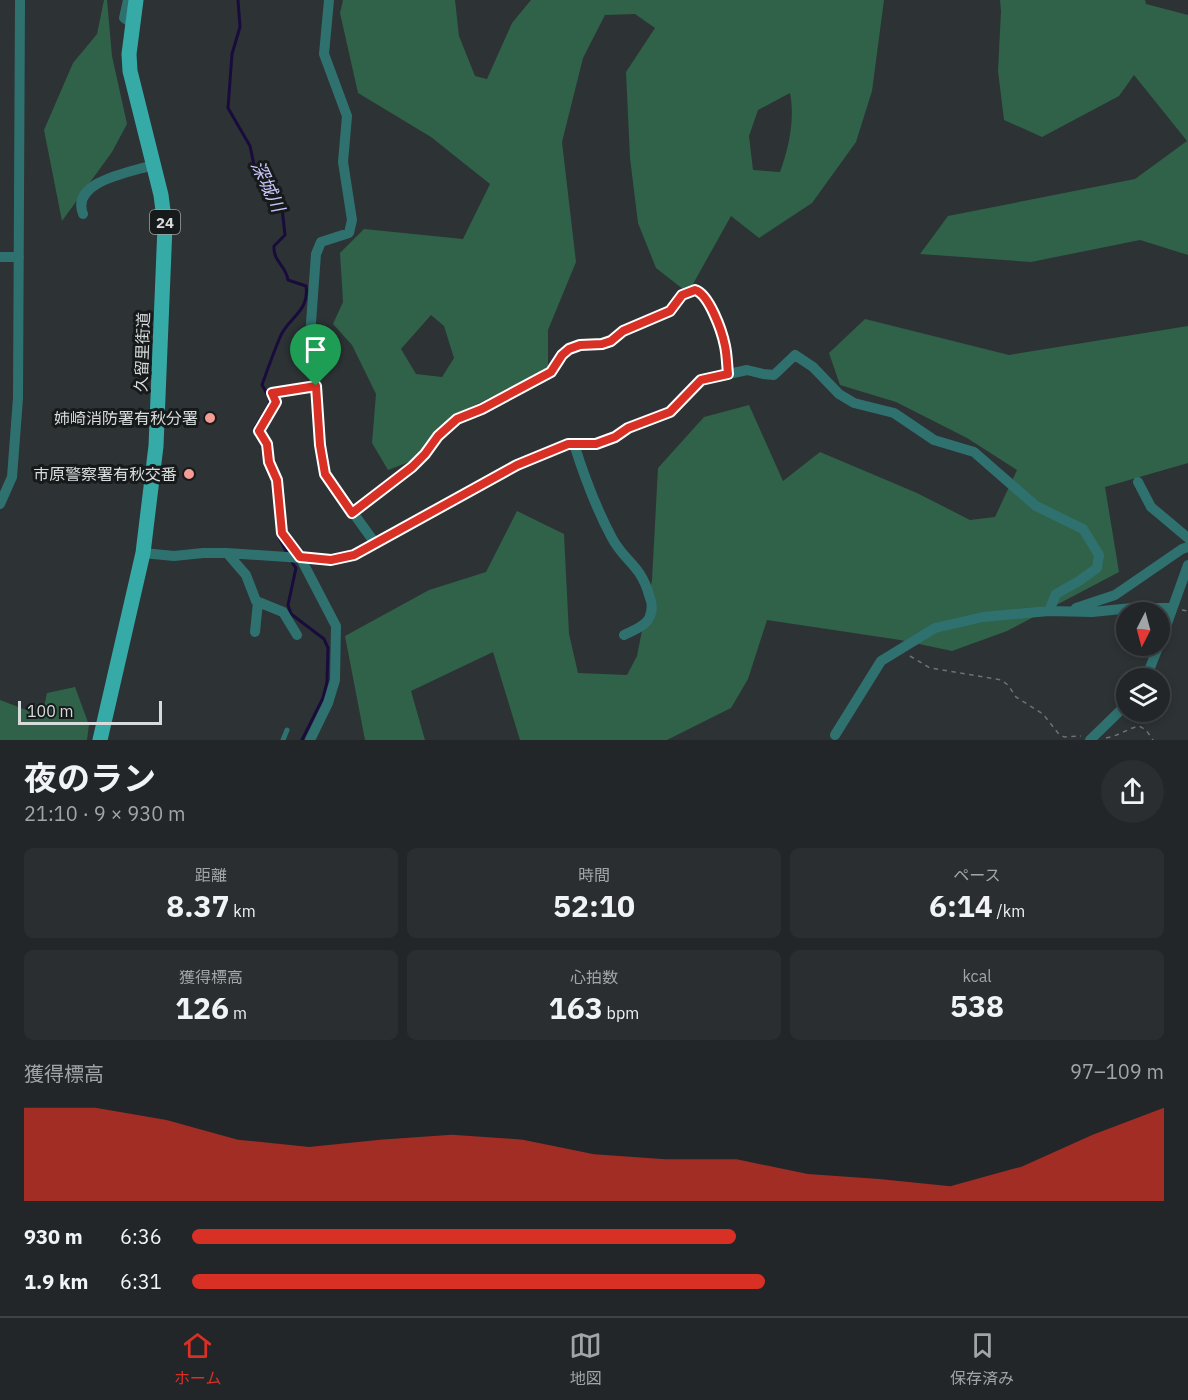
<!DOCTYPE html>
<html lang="ja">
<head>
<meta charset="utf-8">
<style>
  :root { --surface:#222628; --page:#2a2e30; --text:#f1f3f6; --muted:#a2a5a8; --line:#3f4345; --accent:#d93025 }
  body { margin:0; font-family:"IBM Plex Sans","Noto Sans JP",sans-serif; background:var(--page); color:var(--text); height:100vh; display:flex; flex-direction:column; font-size:22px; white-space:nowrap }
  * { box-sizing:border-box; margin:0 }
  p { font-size:20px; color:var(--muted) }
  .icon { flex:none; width:33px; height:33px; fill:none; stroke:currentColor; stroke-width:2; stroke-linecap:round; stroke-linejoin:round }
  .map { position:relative; height:740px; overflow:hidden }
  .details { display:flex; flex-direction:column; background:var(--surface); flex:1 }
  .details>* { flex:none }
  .needle { width:39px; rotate:186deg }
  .controls { position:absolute; left:1116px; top:602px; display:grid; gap:12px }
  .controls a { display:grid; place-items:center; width:54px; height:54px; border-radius:50%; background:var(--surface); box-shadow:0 3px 9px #0003,0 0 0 2px var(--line); font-size:30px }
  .scale { position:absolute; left:18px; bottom:15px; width:144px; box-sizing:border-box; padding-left:6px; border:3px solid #d8dbdc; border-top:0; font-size:16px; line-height:21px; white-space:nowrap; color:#d8dbdc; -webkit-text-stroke:4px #171a1b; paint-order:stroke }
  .pin { position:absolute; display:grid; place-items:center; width:51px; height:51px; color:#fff; margin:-62px -26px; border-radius:50% 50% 50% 0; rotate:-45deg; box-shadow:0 0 6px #0007 }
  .pin .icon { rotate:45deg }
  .round { display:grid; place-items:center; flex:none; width:63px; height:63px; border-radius:32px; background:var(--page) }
  .headline { display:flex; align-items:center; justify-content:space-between; height:102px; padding:0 24px }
  h1 { font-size:33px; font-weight:700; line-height:45px }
  .figures { display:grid; grid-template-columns:repeat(3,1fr); gap:9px; height:102px; padding:6px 24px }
  .figures div { display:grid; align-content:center; border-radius:9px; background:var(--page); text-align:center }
  .figures b { font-size:30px; font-weight:700 }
  .figures small { font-size:16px; font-weight:400 }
  .figures p { font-size:16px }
  .chart { height:168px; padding:12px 24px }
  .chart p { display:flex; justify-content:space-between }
  .chart svg { width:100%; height:108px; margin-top:6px; fill:var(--accent); opacity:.7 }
  ul { padding:0 24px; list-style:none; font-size:20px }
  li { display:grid; grid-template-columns:96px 72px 1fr; align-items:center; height:45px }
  li i { height:15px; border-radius:8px; background:var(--accent) }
  .menu { display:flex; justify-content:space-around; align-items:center; height:84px; border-top:2px solid var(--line); background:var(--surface); font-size:16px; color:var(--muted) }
  .menu a { display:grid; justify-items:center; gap:3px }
  .menu .current { color:var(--accent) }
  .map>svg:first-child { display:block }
</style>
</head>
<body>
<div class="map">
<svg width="1188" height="740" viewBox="0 0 1188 740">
  <rect width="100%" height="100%" fill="#2d3235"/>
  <!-- green -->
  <path fill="#2f6249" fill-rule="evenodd" d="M104,0H107L112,56L127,124L112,152L62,221L44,130L73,63L97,34Z
    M343,0H455L459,36L475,76L487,79L512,23L531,0H884L872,91L856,142L812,203L759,238L731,216L688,293L656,268L638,223L630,158L626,72L655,28L635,14L605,15L583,58L562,142L576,262L548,330V369L463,411L409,462L388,470L372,443L376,394L352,345L333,324L343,302L340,253L364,229L463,239L490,184L431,137L358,93L340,13ZM790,93C795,120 789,147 780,172L753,170L749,136L758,110ZM431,315L444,326L454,358L442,377L416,374L401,349Z
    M1000,0H1145L1146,4L1188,15V255L1140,240L1031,262L920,254L948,216L1135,179L1187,141L1134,75L1119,96L1042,137L1004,120L998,71L1001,11Z
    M865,319L1009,355L1188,326V463L1105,487L1119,572L1007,631L952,651L900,640L767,620L748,679L731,708L667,740H520L493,652L411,691L425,740H365L345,636L429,590L486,572L517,511L564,534L569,634L578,673L627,675L637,656L652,580L658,468L704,417L749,405L783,481L820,452L917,493L970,520L995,517L1017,470L967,438L896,402L840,385L829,353Z
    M75,687L89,725L87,740H0V700L42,716L47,693Z"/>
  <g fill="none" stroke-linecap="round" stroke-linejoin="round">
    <!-- stream -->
    <path stroke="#190c3d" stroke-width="3" d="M238,0L240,27L232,54L228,108L250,146L254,165L265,186L275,195L282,208L285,235L274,246C273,262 286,265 288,280L306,286C310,310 290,317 281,335C274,351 268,368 262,385L270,399L269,405L254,429L262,445L265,462L274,479L278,535L288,555
      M291,561L296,568L288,605L291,614L324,639L328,648L327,682L323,698L302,740"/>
    <!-- path -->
    <path stroke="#6e7275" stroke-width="1.5" stroke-dasharray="4.5 4.5" stroke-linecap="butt" d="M557,363L569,349L580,345L602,344L611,341L623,331L670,311L682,295L695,290L701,292L709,302L725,346L727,364
      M291,546L281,533L277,480L269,462L267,444L259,431L275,402L272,393L306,388
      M1182,610L1188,611
      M910,656L930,668L1001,680L1008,685L1016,697L1043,714L1058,733L1064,737L1081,736
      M1106,738C1118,736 1127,729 1139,726L1146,730L1153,740"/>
    <!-- lane -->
    <path stroke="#2f716f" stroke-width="5" d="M283,740L287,730"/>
    <!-- street -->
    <path stroke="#2f716f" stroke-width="10" d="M128,0L124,18L132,23
      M329,0L324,54L347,116L343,162L352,220L349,233L321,242L316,254L311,323L320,445L325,474L375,543
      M83,214C70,181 132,172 153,165
      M0,257H19
      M574,444C584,476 596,508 612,538C624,561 641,565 649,595C651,600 653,607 651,613C649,625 634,630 624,635
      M1138,482L1151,507L1188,538
      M0,504L12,477L18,398L20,0
      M352,513L412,467L425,454L438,436L457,419L482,409L551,372
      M143,553L174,556L203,553H227L331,560L354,555L517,465L568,444H596L615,437L628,428L670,412L701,380L747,370L763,374L774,375L795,355L813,367L839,394L854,403L894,413L934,440L974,452L1036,506L1083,529L1099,555L1097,568L1079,581L1056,594L1049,611
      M227,553L246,575L256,601L283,612L297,635
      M300,557L336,626L335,680L328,703L310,740
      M1076,608L1115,595L1182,549L1188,547
      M255,632L258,602
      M1160,643L1188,565
      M1146,678L1159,645
      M835,735L881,661L935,628L983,617L1049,611L1092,612L1132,608H1172
      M1090,740L1126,705"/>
    <!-- primary -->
    <path stroke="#36aaa7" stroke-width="15" d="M100,740L143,553L156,446L165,226L161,195L130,71L129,54L136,0"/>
  </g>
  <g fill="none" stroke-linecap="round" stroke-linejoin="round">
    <!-- route casing -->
    <g stroke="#fff" stroke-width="12">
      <path id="route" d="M695,290C709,294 722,331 725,346C727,355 727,365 728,374L701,380L670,412L628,428L615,437L596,444H568L517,465L354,555L331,560L300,557L282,533L277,480L269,462L267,444L259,431L276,402L272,393L316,386L320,445L325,474L352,513L412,467L425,454L438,436L457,419L482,409L551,372L562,355L569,349L580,345L602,344L611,341L623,331L670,311L682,295Z"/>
    </g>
    <!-- route -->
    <use href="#route" stroke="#d93025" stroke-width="8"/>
  </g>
  <!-- markers -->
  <g fill="#f59c94" stroke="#171a1b" stroke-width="2">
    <circle cx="210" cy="418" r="6"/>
    <circle cx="189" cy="474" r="6"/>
  </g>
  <g text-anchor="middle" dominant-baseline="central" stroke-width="6" stroke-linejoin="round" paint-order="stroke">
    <!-- shield labels -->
    <rect fill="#171a1b" stroke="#9ea1a2" stroke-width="1.5" x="150" y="210" width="30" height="24" rx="4.5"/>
    <g font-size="15" font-weight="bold" fill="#d8dbdc">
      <text x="165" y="222">24</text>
    </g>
    <!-- street labels -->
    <g font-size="16" fill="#d8dbdc" stroke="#171a1b">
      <text transform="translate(142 352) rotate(-88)">久留里街道</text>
    </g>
    <!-- poi labels -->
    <g font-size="16" fill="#d8dbdc" stroke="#171a1b" text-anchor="end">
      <text x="198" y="418">姉崎消防署有秋分署</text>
      <text x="177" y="474">市原警察署有秋交番</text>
    </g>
    <!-- water labels -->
    <g font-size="18" font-style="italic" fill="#cac6f9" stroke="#171a1b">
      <text transform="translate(268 186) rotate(65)">深城川</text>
    </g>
  </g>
</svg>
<div class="controls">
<a><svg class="needle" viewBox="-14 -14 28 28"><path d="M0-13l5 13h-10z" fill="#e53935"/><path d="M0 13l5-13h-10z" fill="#a2a5a8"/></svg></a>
<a><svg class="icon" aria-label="layers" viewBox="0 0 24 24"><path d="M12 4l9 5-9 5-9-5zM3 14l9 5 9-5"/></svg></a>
</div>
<div class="scale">100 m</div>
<div class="pin" style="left:316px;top:386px;background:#1e9e55"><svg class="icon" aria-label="arrive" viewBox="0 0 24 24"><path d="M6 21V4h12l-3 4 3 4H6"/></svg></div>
</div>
<section class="details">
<div class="headline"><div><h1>夜のラン</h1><p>21:10 · 9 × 930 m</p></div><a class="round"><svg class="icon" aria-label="share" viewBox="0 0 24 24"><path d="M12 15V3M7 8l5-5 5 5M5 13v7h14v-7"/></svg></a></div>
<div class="figures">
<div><p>距離</p><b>8.37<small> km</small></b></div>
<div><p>時間</p><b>52:10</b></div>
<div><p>ペース</p><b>6:14<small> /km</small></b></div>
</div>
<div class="figures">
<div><p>獲得標高</p><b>126<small> m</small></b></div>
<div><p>心拍数</p><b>163<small> bpm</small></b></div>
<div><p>kcal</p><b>538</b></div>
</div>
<div class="chart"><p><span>獲得標高</span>97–109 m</p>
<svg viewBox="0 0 160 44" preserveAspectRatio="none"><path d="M0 44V6L10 6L20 11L30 19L40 22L50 19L60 17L70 19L80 25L90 27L100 27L110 33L120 35L130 38L140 30L150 17L160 6V44z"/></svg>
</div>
<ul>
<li><b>930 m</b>6:36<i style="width:56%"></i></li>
<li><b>1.9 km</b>6:31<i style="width:59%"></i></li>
</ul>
</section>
<nav class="menu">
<a class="current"><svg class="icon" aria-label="home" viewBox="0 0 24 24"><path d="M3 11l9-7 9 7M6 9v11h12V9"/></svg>ホーム</a>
<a><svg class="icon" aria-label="map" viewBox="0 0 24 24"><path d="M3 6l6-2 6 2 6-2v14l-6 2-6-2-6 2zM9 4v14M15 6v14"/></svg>地図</a>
<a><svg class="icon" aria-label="saved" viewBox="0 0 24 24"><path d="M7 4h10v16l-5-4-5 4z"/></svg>保存済み</a>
</nav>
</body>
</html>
